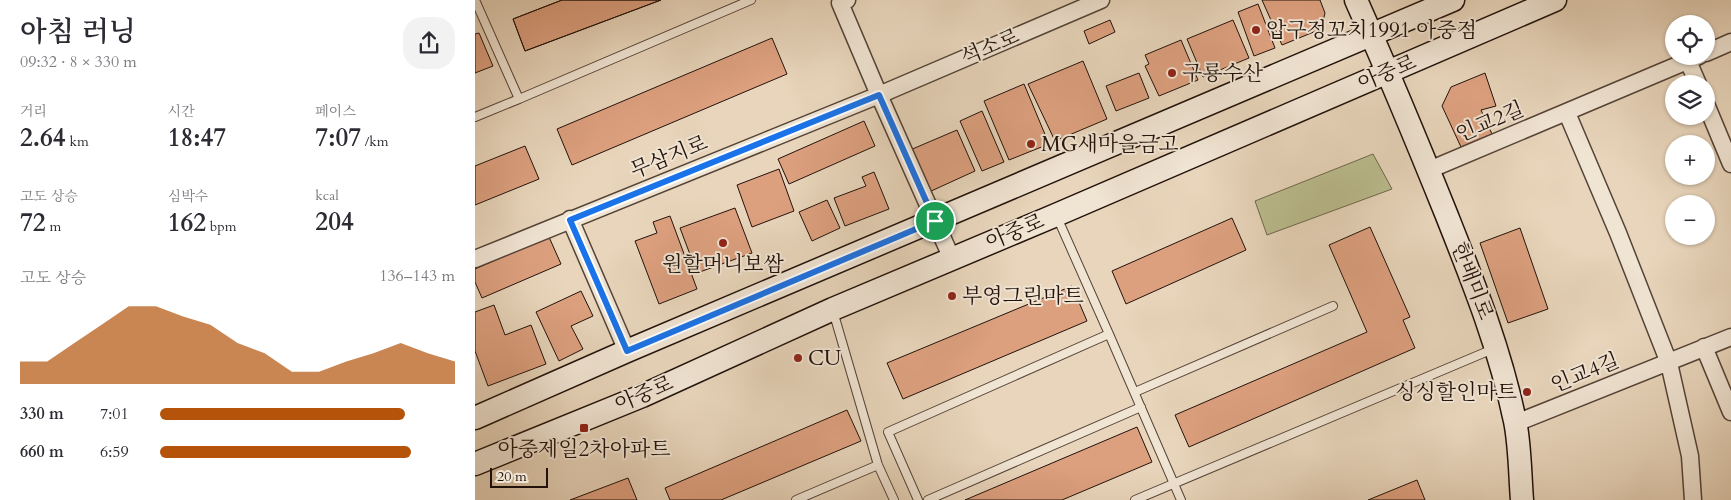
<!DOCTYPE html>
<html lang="ko">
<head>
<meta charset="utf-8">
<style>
  :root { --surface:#fff; --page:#f2f2f3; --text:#2b2b33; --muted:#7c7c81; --accent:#b45309 }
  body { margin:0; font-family:Cardo,"Noto Serif KR",serif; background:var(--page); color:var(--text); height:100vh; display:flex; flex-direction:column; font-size:19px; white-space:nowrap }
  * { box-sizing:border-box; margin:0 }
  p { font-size:16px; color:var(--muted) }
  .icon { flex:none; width:28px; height:28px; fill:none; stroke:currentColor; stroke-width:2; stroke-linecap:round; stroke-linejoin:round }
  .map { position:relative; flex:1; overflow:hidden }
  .sheet { display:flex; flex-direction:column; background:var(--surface); width:475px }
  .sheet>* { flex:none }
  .buttons { position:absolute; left:1190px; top:15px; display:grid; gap:10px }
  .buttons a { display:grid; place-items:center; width:50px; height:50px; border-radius:50%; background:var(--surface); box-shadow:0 1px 4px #0004; font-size:25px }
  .scale { position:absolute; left:15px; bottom:12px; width:58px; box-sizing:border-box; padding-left:5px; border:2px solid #22120b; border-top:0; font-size:14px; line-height:18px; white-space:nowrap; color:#22120b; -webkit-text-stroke:4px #f0e4d3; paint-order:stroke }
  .pin { position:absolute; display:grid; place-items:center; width:42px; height:42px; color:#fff; margin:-21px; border:2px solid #fff; border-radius:50%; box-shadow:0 1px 5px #0007 }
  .round { display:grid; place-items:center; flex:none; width:52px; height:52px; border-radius:20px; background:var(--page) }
  .overview { display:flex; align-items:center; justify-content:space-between; height:85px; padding:0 20px }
  h1 { font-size:28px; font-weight:600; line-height:38px }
  .stats { display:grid; grid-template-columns:repeat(3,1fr); gap:8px; height:85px; padding:5px 20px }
  .stats div { display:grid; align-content:center }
  .stats b { font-size:25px; font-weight:600 }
  .stats small { font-size:14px; font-weight:400 }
  .stats p { font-size:14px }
  .chart { height:140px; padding:10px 20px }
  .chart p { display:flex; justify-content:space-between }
  .chart svg { width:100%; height:90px; margin-top:5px; fill:var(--accent); opacity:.7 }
  ul { padding:0 20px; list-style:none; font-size:16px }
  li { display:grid; grid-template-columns:80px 60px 1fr; align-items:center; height:38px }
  li i { height:12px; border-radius:6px; background:var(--accent) }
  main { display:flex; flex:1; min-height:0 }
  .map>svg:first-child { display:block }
</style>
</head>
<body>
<main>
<section class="sheet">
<div class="overview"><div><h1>아침 러닝</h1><p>09:32 · 8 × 330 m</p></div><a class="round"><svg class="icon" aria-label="share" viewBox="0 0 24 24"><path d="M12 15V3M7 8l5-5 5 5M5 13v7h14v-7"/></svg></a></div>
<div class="stats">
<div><p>거리</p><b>2.64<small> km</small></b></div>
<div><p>시간</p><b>18:47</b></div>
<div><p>페이스</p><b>7:07<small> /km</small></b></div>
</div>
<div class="stats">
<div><p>고도 상승</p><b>72<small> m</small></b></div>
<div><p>심박수</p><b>162<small> bpm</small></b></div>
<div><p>kcal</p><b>204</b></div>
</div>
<div class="chart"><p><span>고도 상승</span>136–143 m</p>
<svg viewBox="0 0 160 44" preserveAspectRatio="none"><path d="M0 44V33L10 33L20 24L30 15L40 6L50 6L60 11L70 15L80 24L90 29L100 38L110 38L120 33L130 29L140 24L150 29L160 33V44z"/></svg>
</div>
<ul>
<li><b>330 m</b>7:01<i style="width:83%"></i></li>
<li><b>660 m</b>6:59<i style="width:85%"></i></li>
</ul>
</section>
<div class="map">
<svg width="1256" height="500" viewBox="0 0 1256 500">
  <rect width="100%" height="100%" fill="#e8d5bb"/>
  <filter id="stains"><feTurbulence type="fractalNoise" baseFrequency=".004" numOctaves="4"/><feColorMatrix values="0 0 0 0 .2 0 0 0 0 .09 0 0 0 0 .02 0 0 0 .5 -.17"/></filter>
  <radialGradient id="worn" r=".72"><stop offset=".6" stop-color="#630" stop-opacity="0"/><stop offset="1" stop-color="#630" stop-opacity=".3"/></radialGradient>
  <!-- green -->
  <path fill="#babc8d" stroke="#6e674c" d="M898,154L917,189L792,235L780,201Z"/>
  <!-- building -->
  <path fill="#dda07f" stroke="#22120b" d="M87,0H186L50,51L38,19Z
    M87,0H186L50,51L38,19Z
    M787,0H845L850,13L846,29L807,45Z
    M783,4L800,48L779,56L763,12Z
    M635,20L640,32L614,44L609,31Z
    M758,20L774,58L728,77L712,39Z
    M4,33L18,66L0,73V34Z
    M297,38L312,74L97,165L82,129Z
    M706,40L723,80L684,96L670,66L674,64L670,55Z
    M608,61L632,119L580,141L553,84Z
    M664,73L674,98L641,111L631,86Z
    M1010,73L1021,106L1006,110L1017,134L986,147L967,106L976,87Z
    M549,84L574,144L534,160L509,101Z
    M507,111L529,162L507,171L485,121Z
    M389,121L400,146L314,184L303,159Z
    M482,130L500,171L454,192L435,150Z
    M50,146L64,179L0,205V166Z
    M304,169L319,211L277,227L262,185Z
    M399,172L414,209L370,226L359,198L391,186L387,177Z
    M352,200L365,228L337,241L324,212Z
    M260,208L277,253L222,273L205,228Z
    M195,216L222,289L184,304L160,241L182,233L178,222Z
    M757,218L771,250L651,304L637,271Z
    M895,227L935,317L928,320L940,348L714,447L700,415L892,332L854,245Z
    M1045,228L1073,309L1033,323L1005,243Z
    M74,237L86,264L7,298L0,282V269Z
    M597,286L612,321L428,399L412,363Z
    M106,291L118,316L96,326L108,349L84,361L61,312Z
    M19,305L30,335L56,325L71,364L13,386L0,351V312Z
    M372,410L386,441L246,500H195L190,488Z
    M662,427L677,462L587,500H490Z
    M153,478L162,500H95Z
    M942,480L950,500H893Z"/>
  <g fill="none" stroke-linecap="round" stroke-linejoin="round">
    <!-- lane casing -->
    <g stroke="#544337" stroke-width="10">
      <path id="lane" d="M0,0L44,99L276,0
        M0,117L44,99
        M582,217L634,334L706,500
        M358,311L403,465L419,500
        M660,392L858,306
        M321,500L403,465
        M443,500L413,432L634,334
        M453,500L666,407
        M660,500L1018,349"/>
    </g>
    <!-- street casing -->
    <g stroke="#544337" stroke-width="19">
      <path id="street" d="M372,0L365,3L404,95L477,259
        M1231,53L1256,42
        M1213,61L1223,84
        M1231,104L1256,164
        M1092,113L1143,233L1194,363L1215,456L1218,500
        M954,170L1224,56
        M95,219L152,351
        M0,259L404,95L626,0
        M1229,347L1256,412
        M1041,423L1256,337"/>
    </g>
    <!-- secondary casing -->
    <g stroke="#22120b" stroke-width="25">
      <path id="secondary" d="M881,0C913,72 943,144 972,216C999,284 1025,349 1040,421C1045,445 1045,475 1047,500
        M0,418L152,351L978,0
        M0,464L167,396L358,309L581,215L1080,0"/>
    </g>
    <!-- lane -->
    <use href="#lane" stroke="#f0e4d3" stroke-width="8"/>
    <!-- street -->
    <use href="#street" stroke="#f0e4d3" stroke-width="16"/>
    <!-- secondary -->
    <use href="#secondary" stroke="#f0e4d3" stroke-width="22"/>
  </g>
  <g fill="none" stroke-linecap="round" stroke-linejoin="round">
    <!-- route casing -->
    <g stroke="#fff" stroke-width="10">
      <path id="route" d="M404,95L460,221L152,351L95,220Z"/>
    </g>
    <!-- route -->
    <use href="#route" stroke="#1a73e8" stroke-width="6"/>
  </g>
  <!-- markers -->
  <g fill="#8f2418" stroke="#f0e4d3" stroke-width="2">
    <circle cx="781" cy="30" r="5"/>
    <circle cx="697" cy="73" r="5"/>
    <circle cx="556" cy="144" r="5"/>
    <circle cx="248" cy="243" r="5"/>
    <circle cx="477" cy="296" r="5"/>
    <circle cx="323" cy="358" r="5"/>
    <circle cx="1052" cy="392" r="5"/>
    <rect x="104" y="423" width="10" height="10" rx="2.5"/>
  </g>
  <g text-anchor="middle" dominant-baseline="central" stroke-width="4" stroke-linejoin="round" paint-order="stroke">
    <!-- poi labels -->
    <g font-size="21" fill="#22120b" stroke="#f0e4d3" text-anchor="start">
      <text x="791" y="30">압구정꼬치1991 아중점</text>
      <text x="707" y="73">구룡수산</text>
      <text x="566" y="144">MG새마을금고</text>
      <text x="248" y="264" text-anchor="middle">원할머니보쌈</text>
      <text x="487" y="296">부영그린마트</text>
      <text x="333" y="358">CU</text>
      <text x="1042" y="392" text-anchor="end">싱싱할인마트</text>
      <text x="109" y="449" text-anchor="middle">아중제일2차아파트</text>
    </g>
    <!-- street labels -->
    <g font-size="21" fill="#22120b" stroke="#f0e4d3">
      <text transform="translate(515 47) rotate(-23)">석소로</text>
      <text transform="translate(912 73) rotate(-23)">아중로</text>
      <text transform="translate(1015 122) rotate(-23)">인교2길</text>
      <text transform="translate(194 157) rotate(-22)">무삼지로</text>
      <text transform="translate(540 232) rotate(-23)">아중로</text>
      <text transform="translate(997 281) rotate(69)">한배미로</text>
      <text transform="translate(1110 373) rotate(-22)">인교4길</text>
      <text transform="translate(169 394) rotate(-23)">아중로</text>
    </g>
  </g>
  <rect width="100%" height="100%" filter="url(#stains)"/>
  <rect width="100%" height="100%" fill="url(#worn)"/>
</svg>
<div class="buttons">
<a><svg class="icon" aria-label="locate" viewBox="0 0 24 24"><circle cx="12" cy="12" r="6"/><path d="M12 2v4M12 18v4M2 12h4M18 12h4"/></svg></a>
<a><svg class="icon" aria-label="layers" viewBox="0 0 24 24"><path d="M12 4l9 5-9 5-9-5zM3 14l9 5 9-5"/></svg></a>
<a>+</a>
<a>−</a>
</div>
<div class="scale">20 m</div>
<div class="pin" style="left:460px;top:221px;background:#1e9e55"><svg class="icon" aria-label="arrive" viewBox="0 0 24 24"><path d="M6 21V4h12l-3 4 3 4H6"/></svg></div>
</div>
</main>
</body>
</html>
